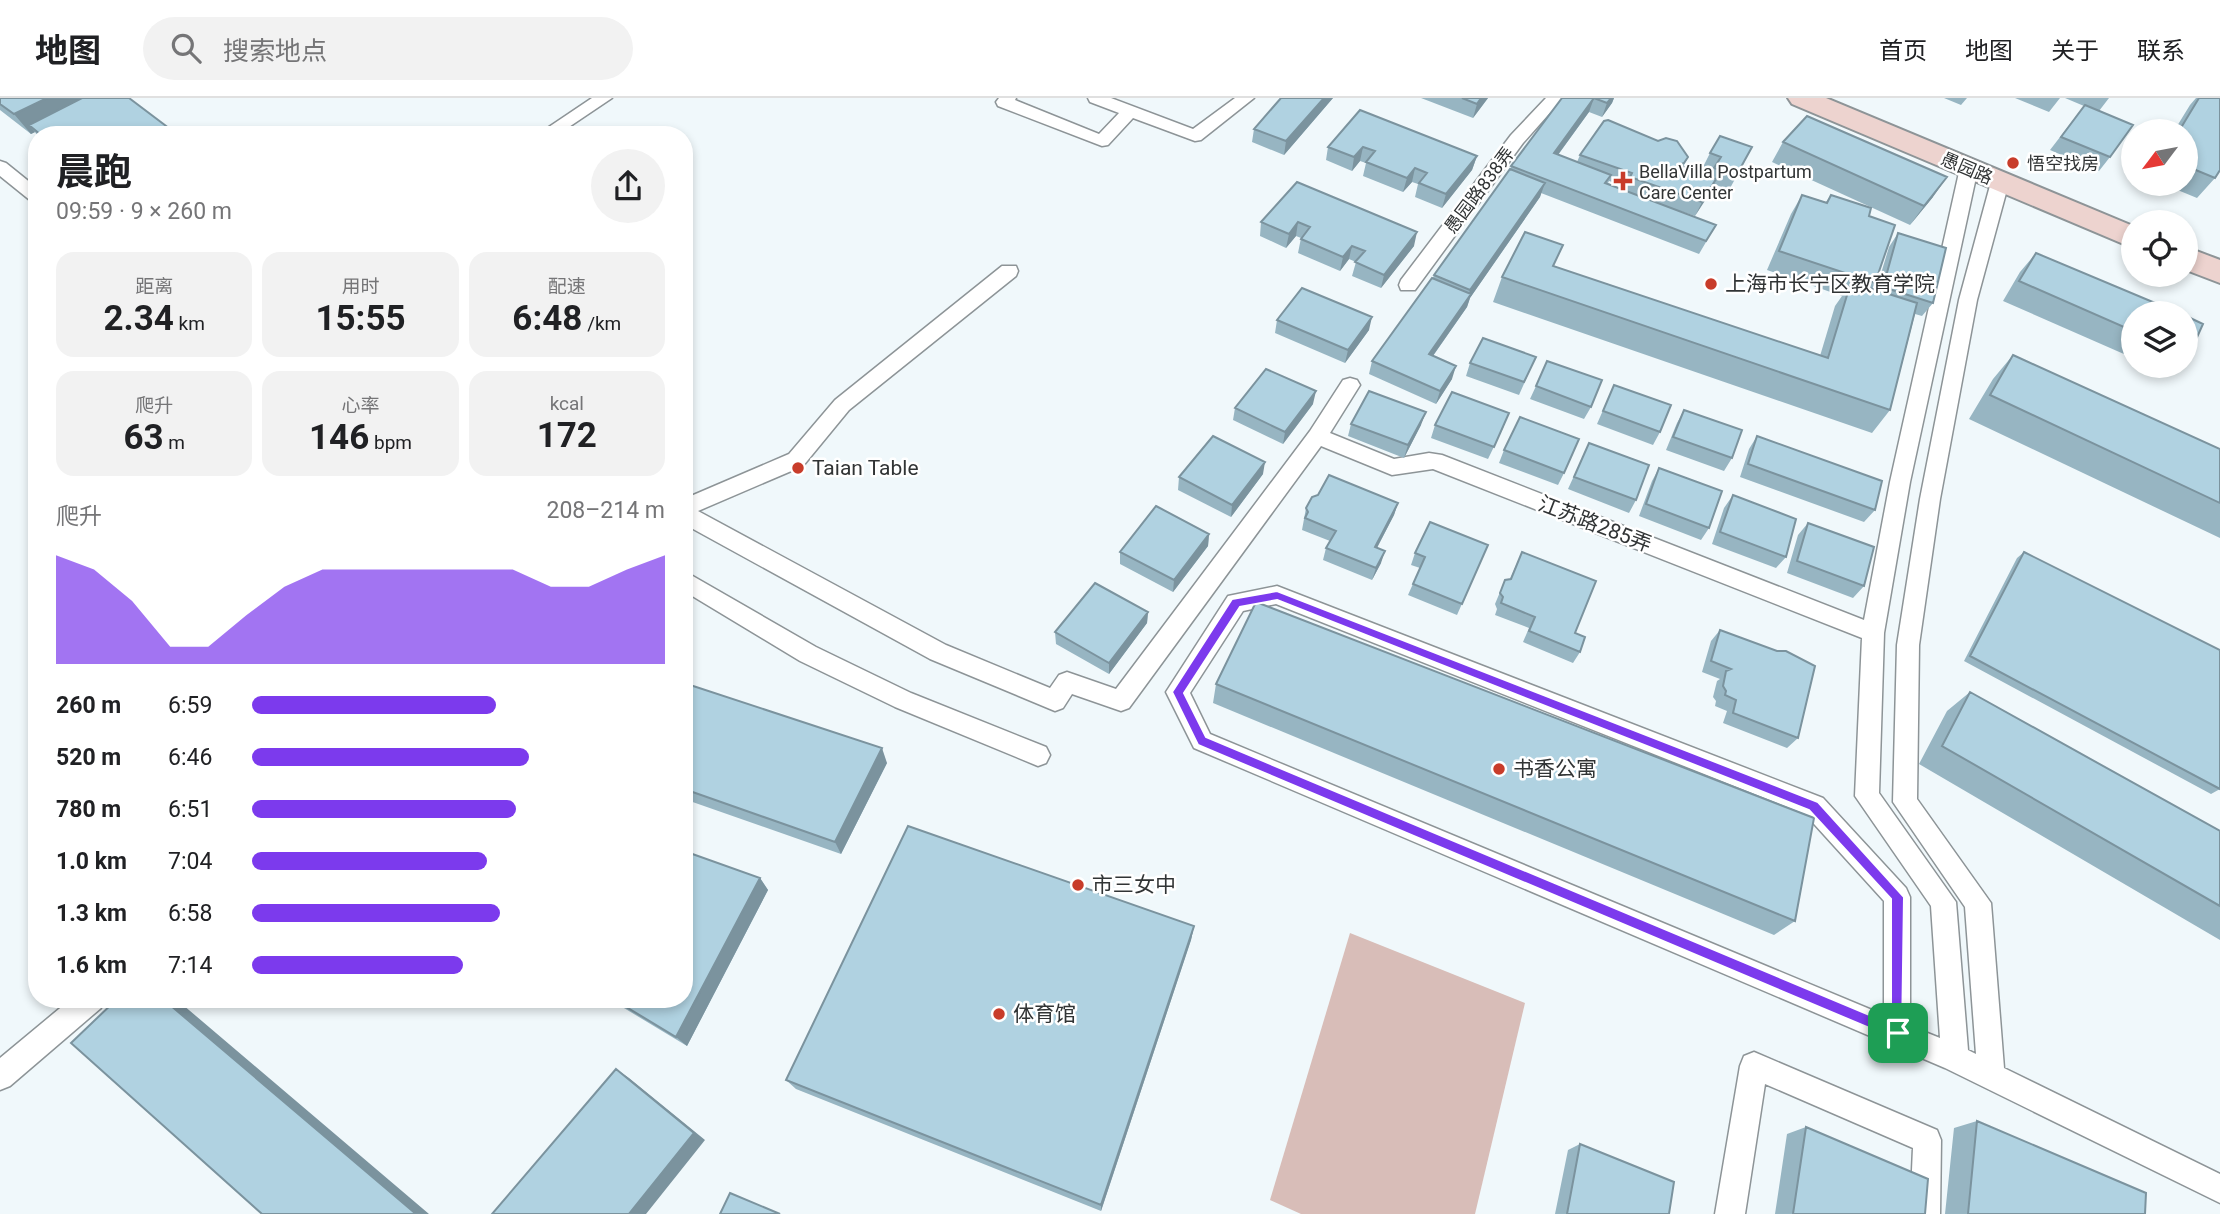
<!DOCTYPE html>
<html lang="zh">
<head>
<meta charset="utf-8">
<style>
  :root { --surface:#fff; --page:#f2f2f2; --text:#202124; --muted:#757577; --line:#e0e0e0; --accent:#7c3aed }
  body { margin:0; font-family:Roboto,"Noto Sans SC",sans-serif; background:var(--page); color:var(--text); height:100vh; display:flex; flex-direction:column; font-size:26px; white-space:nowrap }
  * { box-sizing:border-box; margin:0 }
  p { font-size:23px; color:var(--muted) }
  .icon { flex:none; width:38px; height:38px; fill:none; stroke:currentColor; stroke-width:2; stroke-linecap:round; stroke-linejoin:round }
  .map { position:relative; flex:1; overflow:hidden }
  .drawer { position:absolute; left:28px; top:28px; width:665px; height:882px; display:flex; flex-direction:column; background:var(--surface); border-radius:28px; box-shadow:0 4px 10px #0003 }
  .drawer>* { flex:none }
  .needle { width:46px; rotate:238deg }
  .controls { position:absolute; left:2121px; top:21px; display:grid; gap:14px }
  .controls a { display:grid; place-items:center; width:77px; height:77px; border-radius:50%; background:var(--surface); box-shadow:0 4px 10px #0003; font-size:35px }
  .pin { position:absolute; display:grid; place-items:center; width:60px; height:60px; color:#fff; margin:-30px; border-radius:14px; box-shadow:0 4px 10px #0006 }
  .round { display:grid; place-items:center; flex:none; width:74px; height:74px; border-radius:37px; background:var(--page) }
  .summary { display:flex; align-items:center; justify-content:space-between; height:119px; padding:0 28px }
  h1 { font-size:38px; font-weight:700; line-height:52px }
  .stats { display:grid; grid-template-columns:repeat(3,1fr); gap:10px; height:119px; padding:7px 28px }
  .stats div { display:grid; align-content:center; border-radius:18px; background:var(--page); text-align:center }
  .stats b { font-size:35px; font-weight:700 }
  .stats small { font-size:19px; font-weight:400 }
  .stats p { font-size:19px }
  .chart { height:196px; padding:14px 28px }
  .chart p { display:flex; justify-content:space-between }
  .chart svg { width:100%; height:126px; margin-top:7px; fill:var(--accent); opacity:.7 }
  ul { padding:0 28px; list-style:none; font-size:23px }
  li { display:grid; grid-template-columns:112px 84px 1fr; align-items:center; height:52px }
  li i { height:18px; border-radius:9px; background:var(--accent) }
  header { display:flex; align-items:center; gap:42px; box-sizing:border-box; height:98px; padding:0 35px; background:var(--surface); border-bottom:2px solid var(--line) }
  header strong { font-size:33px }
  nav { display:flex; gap:38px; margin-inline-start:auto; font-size:24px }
  .search { width:490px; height:63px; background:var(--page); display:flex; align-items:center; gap:18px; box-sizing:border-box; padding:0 24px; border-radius:38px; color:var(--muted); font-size:26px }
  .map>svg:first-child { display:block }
</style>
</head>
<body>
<header>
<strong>地图</strong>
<div class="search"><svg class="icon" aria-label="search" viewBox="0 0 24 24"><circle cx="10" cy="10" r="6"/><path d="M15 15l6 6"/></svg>搜索地点</div>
<nav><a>首页</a><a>地图</a><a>关于</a><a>联系</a></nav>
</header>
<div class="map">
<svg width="2220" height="1116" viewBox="0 0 2220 1116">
  <rect width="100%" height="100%" fill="#f0f8fb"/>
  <!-- green -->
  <path fill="#d8bdb8" d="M1350,835L1525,905L1475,1116H1301L1270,1102Z"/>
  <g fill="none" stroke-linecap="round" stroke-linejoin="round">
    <!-- service casing -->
    <g stroke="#8d9497" stroke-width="3">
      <path id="service" d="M592,0H612L557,37H537Z
        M999,0H1016L1015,2L1099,36L1119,15L1090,4L1088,0H1111L1193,31L1235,0H1254L1201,42L1195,43L1133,20L1108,47L1102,48L998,8L996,4Z
        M1546,0H1563L1523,45L1415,192H1401L1399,187L1401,182L1511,37Z
        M0,63L6,65L37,90V105L31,103L0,78Z
        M1969,64L1978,70L1910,384L1884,535L1879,695L1956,804L1968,952L1976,956L1965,809L1893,704L1897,547L1920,401L1959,202L1991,84L2000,78L2009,84L1977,202L1940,401L1919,547L1917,701L1991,805L2004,970L2220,1076V1105L1945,970L1194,650L1166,594L1228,498L1277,488L1823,700L1906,790L1910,799V928L1940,940L1931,808L1855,698L1862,540L1433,371L1392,377L1321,348L1129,610L1121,613L1072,596L1063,610L1055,613L930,561L684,426V401L789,356L835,302L1002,168H1016L1018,173L1016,178L849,312L803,368L698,413L946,547L1050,590L1059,577L1067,574L1116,591L1310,333L1343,282L1350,280L1357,282L1360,287L1330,335L1394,361L1429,355L1442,357L1864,522L1890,384L1960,70ZM1276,506L1805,716L1884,803V917L1210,636L1190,595L1243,513Z
        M684,473L816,549L911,595L1046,649L1050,657L1046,665L1038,668L895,609L800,563L684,493Z
        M71,901H105L101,910L10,988L0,992V960Z
        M1754,954L1937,1032L1941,1042L1940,1116H1910L1913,1050L1765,986L1745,1116H1715L1740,968L1744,958Z"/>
    </g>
    <!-- secondary casing -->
    <g stroke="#8d9497" stroke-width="4">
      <path id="secondary" d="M1788,0H1826L2133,128V150L1792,6Z
        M2186,149L2220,162V185L2186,172Z"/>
    </g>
    <!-- service -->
    <use href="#service" fill="#fff" fill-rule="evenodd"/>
    <!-- secondary -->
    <use href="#secondary" fill="#edd3cf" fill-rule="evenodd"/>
  </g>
  <!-- wall -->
  <path fill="#97b5c2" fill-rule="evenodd" d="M0,0L178,37H37L35,34L31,36L0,12Z
    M1281,0H1333L1284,57L1252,44L1254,31Z
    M1421,0H1488L1473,20Z
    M1562,0H1614L1612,5L1602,19L1589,14L1558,57L1577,64L1580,57L1688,59L1683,69L1710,79L1713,73L1703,69L1710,55L1745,63L1729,92L1714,86L1695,118L1668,109L1716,127L1699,156L1541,95L1540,99L1470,200L1467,209L1433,258L1452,281L1436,306L1369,276L1372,263L1510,73L1511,68ZM1609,83L1626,88L1624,92L1608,85Z
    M1944,0H1967L1961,7Z
    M2015,0H2060L2049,14Z
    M2065,0H2109L2099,13L2110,59L2099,73L2050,52L2084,8Z
    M2196,0H2220L2215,80L2197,100L2163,86H2186V33H2174L2190,7Z
    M1360,12L1477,58L1472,72L1442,110L1415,99L1418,86L1412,84L1403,94L1363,78L1366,65L1360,63L1352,73L1326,62L1328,49Z
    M1783,44L1933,99L1910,127L1772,64Z
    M2133,57V74L2125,71Z
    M1297,84L1414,148L1381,190L1352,178L1356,164L1349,161L1340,173L1298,155L1301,140L1296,138L1286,150L1260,138L1261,124Z
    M1802,97L1826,104L1831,97L1869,118L1875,185L1872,191L1876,192L1889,149L1898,135L1933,205L1922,218L1915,216L1890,312L1872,335L1493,204L1502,179L1554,169L1820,258L1835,208L1842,198L1767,172L1791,116Z
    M2036,155L2133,215V260L2003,203L2020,174Z
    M1277,222L1369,232L1345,265L1275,235Z
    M2013,257L2220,351V440L1969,321L1993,281Z
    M1536,259L1519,297L1466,278L1470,265Z
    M2151,268H2177L2169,276Z
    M1614,287L1660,334L1653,347L1597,326Z
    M1536,288L1591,309L1584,321L1530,301Z
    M1313,306L1283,346L1233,322L1235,310Z
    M1684,312L1732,360L1724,373L1666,352L1677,325Z
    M1351,326L1421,327L1404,360L1348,338Z
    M1435,327L1504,328L1488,361L1431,340Z
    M1757,338L1875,412L1864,424L1740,379L1749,351Z
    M1589,345L1636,402L1629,415L1568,391Z
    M1504,352L1564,375L1558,387L1499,365Z
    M1659,370L1709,430L1701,442L1639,418L1652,383Z
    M1263,376L1231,419L1178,392L1179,379Z
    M1733,397L1786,459L1776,470L1712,446L1724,410Z
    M1398,405L1394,417L1377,450L1381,465L1372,482L1323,462L1326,450L1330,443L1302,432L1306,410Z
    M1808,425L1864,488L1853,500L1787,475L1798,437Z
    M1209,436L1208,448L1173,494L1120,466V454Z
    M1488,447L1457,517L1408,497L1420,470L1411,467L1415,455Z
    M1522,454L1575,535L1580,554L1573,565L1523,544L1529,530L1495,517L1497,511L1495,506L1505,482L1510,481Z
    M2024,454L2220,691L2211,696L1964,563L2017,460Z
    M1148,514L1147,525L1109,576L1056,546L1055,534Z
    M1720,532L1798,640L1787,650L1723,625L1727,613L1715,608L1716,603L1713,599L1717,583L1720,581L1702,574L1711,543Z
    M684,585L887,665L841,756L684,701Z
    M1216,586L1795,823L1774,837L1213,605Z
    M1970,594L2220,733V842L1919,666L1947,613Z
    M760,780L768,792L687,948L609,901H684Z
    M1194,828L1191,842L1101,1113L796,991L786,982Z
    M1977,1023L2145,1116H1945L1954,1030Z
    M1806,1029L1925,1116H1775L1787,1036Z
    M1580,1046L1669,1116H1555L1568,1052Z"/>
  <!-- shaded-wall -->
  <path fill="#7b939e" d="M47,0H103L29,27L35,34L31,36L14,16Z
    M1324,0H1333L1284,57L1286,43Z
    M1481,0H1488L1473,20L1477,6Z
    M1594,0L1589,14L1549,69L1554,55Z
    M1611,0H1614L1612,5L1602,19L1607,5Z
    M1363,49L1360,63L1352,73L1354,59Z
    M1477,58L1472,72L1442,110L1446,96Z
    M1415,70L1412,84L1403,94L1407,80Z
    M1947,79L1933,99L1910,127L1924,108Z
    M1716,81L1710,95L1695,118L1702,104Z
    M1545,85L1540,99L1470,200L1467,209L1425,269L1429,256L1467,201L1470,192Z
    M1298,124L1296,138L1286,150L1289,136Z
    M1417,134L1414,148L1381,190L1384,177Z
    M1352,148L1349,161L1340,173L1343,159Z
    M1372,219L1369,232L1345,265L1348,252Z
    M1456,268L1452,281L1436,306L1440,293Z
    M1316,293L1313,306L1283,346L1285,334Z
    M1426,314L1421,327L1404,360L1408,347Z
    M1265,364L1263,376L1231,419L1232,407Z
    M1398,405L1394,417L1371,461L1375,449Z
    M1209,436L1208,448L1173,494L1174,482Z
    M1385,453L1381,465L1372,482L1376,470Z
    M1148,514L1147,525L1109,576V565Z
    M882,650L887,665L841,756L835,744Z
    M760,780L768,792L687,948L676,939Z
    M1194,828L1191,842L1101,1113V1107Z
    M163,901H176L429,1116H416Z
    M616,971L629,980L705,1042L646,1116H629Z"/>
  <!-- building -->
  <path fill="#b0d2e1" stroke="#7b939e" stroke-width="2" d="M0,0H47L14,16L0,6Z
    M82,0H129L178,37H41L29,27Z
    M1281,0H1324L1286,43L1254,31Z
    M1462,0H1481L1477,6Z
    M1562,0H1611L1607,5L1594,0L1554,55L1611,77L1605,85L1716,127L1706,143L1511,68Z
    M2199,0H2220V72L2215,80L2186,68V33H2179Z
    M2085,7L2133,27L2110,59L2061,39Z
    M1360,12L1477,58L1446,96L1419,85L1427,75L1415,70L1407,80L1366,64L1375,53L1363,49L1354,59L1328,49Z
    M1807,18L1947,79L1924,108L1783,44Z
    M1608,22L1658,43L1666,40L1677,43L1688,59L1684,65L1679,67L1716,81L1702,104L1630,79L1632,75L1580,57L1604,23Z
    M1720,38L1752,49L1736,78L1714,70L1721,59L1710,55Z
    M1510,71L1545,85L1470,192L1434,177Z
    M1297,84L1417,134L1384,177L1355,164L1365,153L1352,148L1343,159L1301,141L1310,129L1298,124L1289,136L1261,124Z
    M1802,97L1827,105L1831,97L1871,110L1869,118L1895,127L1875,185L1779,153Z
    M1525,134L1563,147L1553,168L1828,260L1851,184L1917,205L1890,312L1502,179Z
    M1898,135L1946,150L1933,205L1883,189Z
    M2036,155L2179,215H2133V233L2019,183Z
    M1432,180L1471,196L1429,256L1456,268L1440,293L1372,263Z
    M1302,190L1372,219L1348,252L1277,222Z
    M2186,218L2203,226L2189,257L2186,255Z
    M1483,240L1536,259L1524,284L1470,265Z
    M2013,257L2220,351V405L1990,297Z
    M1547,263L1602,282L1591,309L1536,288Z
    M1266,271L1316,293L1285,334L1235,310Z
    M1614,287L1671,307L1660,334L1603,313Z
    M1369,293L1426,314L1408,347L1351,326Z
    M1452,294L1509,315L1494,349L1435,327Z
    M1684,312L1742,332L1732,360L1673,339Z
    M1520,319L1579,341L1564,375L1504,352Z
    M1213,338L1265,364L1232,407L1179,379Z
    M1757,338L1882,383L1875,412L1748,366Z
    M1589,345L1649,367L1636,402L1574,379Z
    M1659,370L1722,393L1709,430L1646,406Z
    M1329,377L1398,405L1375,449L1385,453L1376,470L1326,450L1336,433L1305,420L1308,414L1306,410L1312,399L1318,397Z
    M1733,397L1796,421L1786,459L1720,434Z
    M1156,408L1209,436L1174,482L1120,454Z
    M1430,424L1488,447L1462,506L1413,486L1425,459L1415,455Z
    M1808,425L1874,449L1864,488L1797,463Z
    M1522,454L1596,483L1575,535L1585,539L1580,554L1529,533L1535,519L1501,505L1503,499L1500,495L1505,482L1511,481Z
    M2024,454L2220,552V691L1970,558Z
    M1095,485L1148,514L1109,565L1055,534Z
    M1256,504L1814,720L1795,823L1216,586Z
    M1720,532L1777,553H1786L1815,568L1798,640L1733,615L1736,602L1725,597L1726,593L1723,588L1726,573L1731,571L1711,563Z
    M684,585L882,650L835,744L684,691Z
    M1970,594L2220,733V808L1942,648Z
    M908,728L1194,828L1101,1107L786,982Z
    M684,753L760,780L676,939L613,901H684Z
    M117,901H163L416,1116H262L71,945Z
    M616,971L694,1035L629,1116H492Z
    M1977,1023L2146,1095L2145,1116H1968Z
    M1806,1029L1928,1081L1925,1116H1793Z
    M1580,1046L1674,1084L1669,1116H1567Z
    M730,1095L780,1116H720Z"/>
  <!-- route -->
  <path fill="#7c3aed" stroke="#fff" stroke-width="2" fill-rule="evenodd" d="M1277,493L1818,704L1904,799L1902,940H1893L1198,647L1172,594L1174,591L1232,501ZM1277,502L1809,712L1891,801V926L1206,639L1184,595L1240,509Z"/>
  <!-- markers -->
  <g fill="#c83c2a" stroke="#fff" stroke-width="2.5">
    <circle cx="2013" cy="65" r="7"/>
    <path d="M1619.5 72.5h7v7h7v7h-7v7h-7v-7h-7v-7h7z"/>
    <circle cx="1711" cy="186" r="7"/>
    <circle cx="798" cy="370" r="7"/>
    <circle cx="1499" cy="671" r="7"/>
    <circle cx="1078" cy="787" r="7"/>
    <circle cx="999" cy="916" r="7"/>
  </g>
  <g text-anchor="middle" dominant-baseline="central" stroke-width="5" stroke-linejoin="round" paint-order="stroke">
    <!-- far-poi labels -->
    <g font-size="18" fill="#313435" stroke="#fff" text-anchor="start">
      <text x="2027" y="65">悟空找房</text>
      <text x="1639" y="73">BellaVilla Postpartum<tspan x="1639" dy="21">Care Center</tspan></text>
    </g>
    <!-- far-street labels -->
    <g font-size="18" fill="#313435" stroke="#fff">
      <text transform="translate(1967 70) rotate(23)">愚园路</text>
      <text transform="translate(1479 92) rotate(-53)">愚园路838弄</text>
    </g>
    <!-- poi labels -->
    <g font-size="21" fill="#313435" stroke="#fff" text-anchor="start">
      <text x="1725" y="186">上海市长宁区教育学院</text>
      <text x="812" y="370">Taian Table</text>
      <text x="1513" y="671">书香公寓</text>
      <text x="1092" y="787">市三女中</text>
      <text x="1013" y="916">体育馆</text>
    </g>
    <!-- street labels -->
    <g font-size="21" fill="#313435" stroke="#fff">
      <text transform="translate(1595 426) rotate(21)">江苏路285弄</text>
    </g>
  </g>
</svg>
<div class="controls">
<a><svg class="needle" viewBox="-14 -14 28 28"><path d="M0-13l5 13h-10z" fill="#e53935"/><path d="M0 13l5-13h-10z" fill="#757577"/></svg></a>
<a><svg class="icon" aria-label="locate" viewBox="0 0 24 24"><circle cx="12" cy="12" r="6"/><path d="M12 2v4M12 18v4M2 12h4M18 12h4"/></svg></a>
<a><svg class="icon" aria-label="layers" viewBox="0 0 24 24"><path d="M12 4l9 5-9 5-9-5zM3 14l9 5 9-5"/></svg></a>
</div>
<div class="pin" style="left:1898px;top:935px;background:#1e9e55"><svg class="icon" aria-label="arrive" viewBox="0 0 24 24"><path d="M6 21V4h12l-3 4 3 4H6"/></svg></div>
<section class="drawer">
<div class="summary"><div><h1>晨跑</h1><p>09:59 · 9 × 260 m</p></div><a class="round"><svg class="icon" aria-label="share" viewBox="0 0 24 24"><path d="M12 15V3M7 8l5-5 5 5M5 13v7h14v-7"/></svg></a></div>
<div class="stats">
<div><p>距离</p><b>2.34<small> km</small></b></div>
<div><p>用时</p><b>15:55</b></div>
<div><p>配速</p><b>6:48<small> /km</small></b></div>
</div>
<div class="stats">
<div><p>爬升</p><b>63<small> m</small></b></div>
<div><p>心率</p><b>146<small> bpm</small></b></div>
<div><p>kcal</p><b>172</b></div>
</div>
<div class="chart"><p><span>爬升</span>208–214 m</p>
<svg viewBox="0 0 160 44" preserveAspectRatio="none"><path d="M0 44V6L10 11L20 22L30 38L40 38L50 27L60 17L70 11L80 11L90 11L100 11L110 11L120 11L130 17L140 17L150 11L160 6V44z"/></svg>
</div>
<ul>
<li><b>260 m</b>6:59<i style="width:59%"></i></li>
<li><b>520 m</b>6:46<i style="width:67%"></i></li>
<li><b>780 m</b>6:51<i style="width:64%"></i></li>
<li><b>1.0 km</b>7:04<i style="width:57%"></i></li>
<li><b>1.3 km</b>6:58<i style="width:60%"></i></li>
<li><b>1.6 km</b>7:14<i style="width:51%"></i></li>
</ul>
</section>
</div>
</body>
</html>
